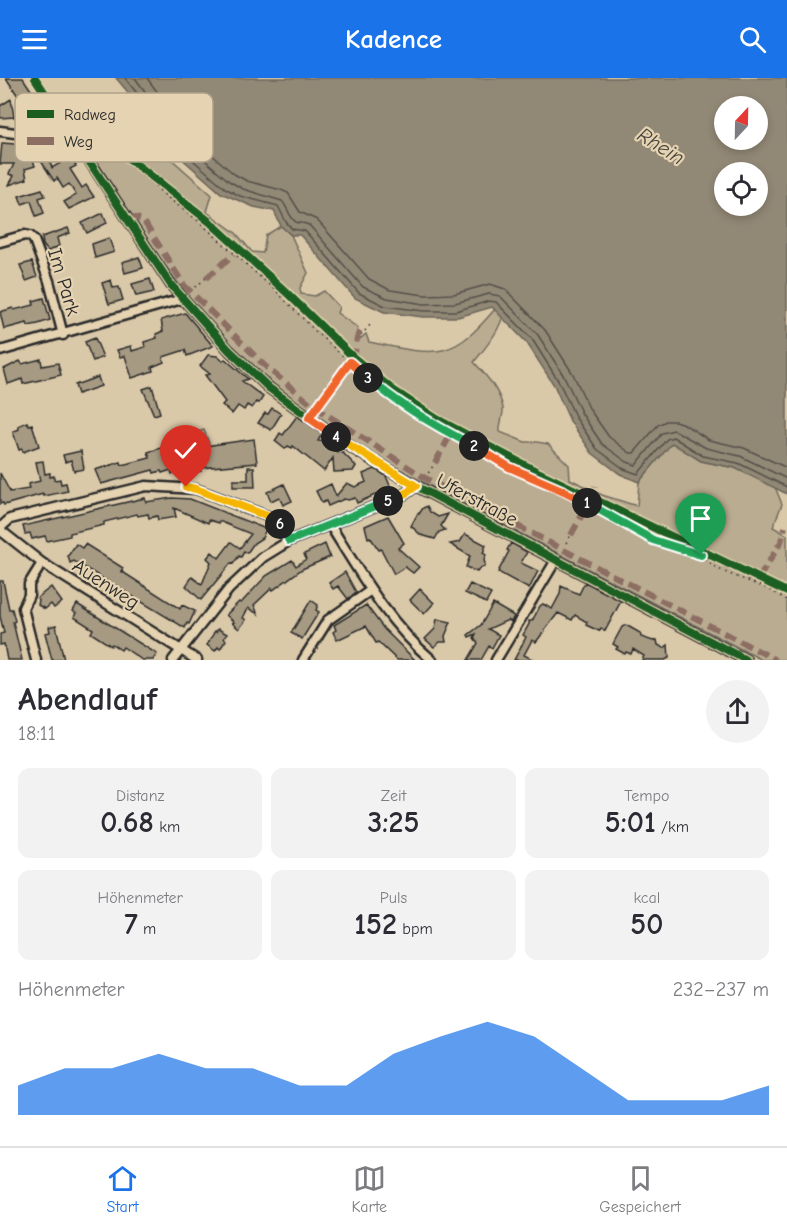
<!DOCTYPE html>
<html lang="de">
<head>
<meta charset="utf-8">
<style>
  :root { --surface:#fff; --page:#f2f2f3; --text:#2b2b33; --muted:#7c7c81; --line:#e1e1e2; --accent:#1a73e8 }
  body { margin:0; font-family:"Comic Neue",sans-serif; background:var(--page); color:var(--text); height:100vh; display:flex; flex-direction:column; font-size:22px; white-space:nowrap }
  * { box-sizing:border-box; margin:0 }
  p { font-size:20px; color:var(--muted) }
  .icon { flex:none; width:33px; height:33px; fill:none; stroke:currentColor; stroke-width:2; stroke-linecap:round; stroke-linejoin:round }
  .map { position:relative; height:582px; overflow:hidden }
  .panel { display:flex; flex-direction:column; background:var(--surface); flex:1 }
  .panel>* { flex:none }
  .needle { width:39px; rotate:22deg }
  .tools { position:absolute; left:714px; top:18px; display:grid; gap:12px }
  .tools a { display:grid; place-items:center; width:54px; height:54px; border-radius:50%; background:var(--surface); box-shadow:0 3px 9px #0003; font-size:30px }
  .pin { position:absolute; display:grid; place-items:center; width:51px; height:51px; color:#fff; margin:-62px -26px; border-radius:50% 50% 50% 0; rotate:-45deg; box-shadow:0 0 6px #0007 }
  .pin .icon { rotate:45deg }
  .km { position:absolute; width:30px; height:30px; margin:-15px; border-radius:50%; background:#222; color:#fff; font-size:16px; line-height:30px; text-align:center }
  .round { display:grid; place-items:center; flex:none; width:63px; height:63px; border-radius:32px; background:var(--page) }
  .head { display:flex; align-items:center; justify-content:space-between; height:102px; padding:0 18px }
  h1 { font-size:33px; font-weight:800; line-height:45px }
  .figures { display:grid; grid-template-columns:repeat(3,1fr); gap:9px; height:102px; padding:6px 18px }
  .figures div { display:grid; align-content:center; border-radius:12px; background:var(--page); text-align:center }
  .figures b { font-size:30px; font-weight:800 }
  .figures small { font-size:16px; font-weight:400 }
  .figures p { font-size:16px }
  .chart { height:168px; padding:12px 18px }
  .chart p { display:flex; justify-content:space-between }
  .chart svg { width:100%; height:108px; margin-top:6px; fill:var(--accent); opacity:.7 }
  header { display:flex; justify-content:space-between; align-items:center; height:78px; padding:0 18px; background:var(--accent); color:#fff; font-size:27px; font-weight:800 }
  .tab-bar { display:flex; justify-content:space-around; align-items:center; height:84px; border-top:2px solid var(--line); background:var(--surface); font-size:16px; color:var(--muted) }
  .tab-bar a { display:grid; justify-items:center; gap:3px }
  .tab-bar .current { color:var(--accent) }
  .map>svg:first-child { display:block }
</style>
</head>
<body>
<header><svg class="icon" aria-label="menu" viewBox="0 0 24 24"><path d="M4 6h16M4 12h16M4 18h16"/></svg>Kadence<svg class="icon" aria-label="search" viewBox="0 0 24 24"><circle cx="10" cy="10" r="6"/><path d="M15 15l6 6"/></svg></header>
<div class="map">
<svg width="787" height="582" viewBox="0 0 787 582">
  <rect width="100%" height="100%" fill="#dac9a9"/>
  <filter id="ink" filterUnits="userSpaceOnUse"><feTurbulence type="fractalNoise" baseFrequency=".0167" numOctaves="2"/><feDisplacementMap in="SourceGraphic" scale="12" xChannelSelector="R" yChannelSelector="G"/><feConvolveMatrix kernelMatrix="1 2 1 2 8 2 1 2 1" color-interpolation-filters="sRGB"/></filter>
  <g filter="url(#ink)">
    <!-- green -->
    <path fill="#baac91" stroke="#726c5e" stroke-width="1.5" d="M143,56L212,117L207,134L236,155L252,174L263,175L266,157L281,148L291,157L308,195L300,210L301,216L315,218L324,213L339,229L337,235L358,250L356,257L360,261L366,256L369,264C390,268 423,277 443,272C469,266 487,239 504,221C507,246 488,266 474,284C486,298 499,311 503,330C504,337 499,346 500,354L525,364H537L548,366L569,387L570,401L602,417L637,428L639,404L672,364L701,383L735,390L775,409L782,426L773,449L787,457V510L539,392L438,340L393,310L366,288L294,217L214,144L128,75L127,70L138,57Z
      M85,57L100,63L148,97L208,144L363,290L392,313L436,343L537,396L787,515V582H762C676,537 590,492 504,447C410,398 307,345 232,268C172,207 126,130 81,58Z
      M204,352L209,365L180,374L176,361Z"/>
    <!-- water -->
    <path fill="#928876" stroke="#696358" stroke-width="1.5" fill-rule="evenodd" d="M116,0H787V416L735,390L701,383L672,365L639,404L620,396L592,375L570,343L554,307L527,265L492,229L458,239H423L384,234L355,220L300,157H291L281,148L274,133L254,129L221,115L152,54L142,38L138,26ZM724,28H758V62H724ZM724,94H758V128H724Z"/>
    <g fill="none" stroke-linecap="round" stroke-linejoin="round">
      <!-- shore -->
      <path stroke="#545049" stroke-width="1.5" d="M125,0L143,23L156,50L225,110L240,118L278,128L286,144L292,151L305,153L359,215L385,228L424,233H456L489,223L496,224L532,261L559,304L576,340L597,371L624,391L638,396L667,361L673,359L703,378L738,385L787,409
        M135,0L150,20L162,45L229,103L243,111L282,123C287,128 290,141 296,144C301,146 305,144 310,148L363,209L387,220L424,226L455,225L489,216L500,218L538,257L565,300L582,336L602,366L627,384L636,387L662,355L674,352L706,370L740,378L787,401
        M147,0L158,15L169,39L234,96L247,103L281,112L288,115L300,134L317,142L369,201L390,212L425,217L454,216L490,206L505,211L545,252L573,296L590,332L609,359L630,375H634L658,347L666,343H675L684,346L709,362L744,370L787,390"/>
    </g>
    <!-- building -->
    <path fill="#a69a83" stroke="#2b2b2b" stroke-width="1.5" d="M6,0H23L48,38L40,42L21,46L18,35L32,29L23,15L18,18Z
      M11,21L14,39L0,40V28Z
      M2,65L28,67L35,88L25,91L27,101L9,107L14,98L9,96L14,86H0Z
      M48,78L52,90L67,81L68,84L72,81L76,88L70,91L82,110L86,107L94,119L69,131L64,124L76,117L69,106L63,110L57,100L54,103L39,80Z
      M42,111L45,118L39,120L44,135L36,138L31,123L22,126L19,118Z
      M103,135L107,145L87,155L82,145Z
      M68,150L70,155L57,160L59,168L48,173L43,167L42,159Z
      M109,160L114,174L95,180L92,166Z
      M139,179L143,190L125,195L122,184Z
      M32,184L37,199L26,203L20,187Z
      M150,201L154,214L136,218L132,206Z
      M111,202L113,210L119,209L123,222L109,226L102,205Z
      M44,220L50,242L38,246L28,248L27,245L4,251L0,234L13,230L14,232L34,227L33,223Z
      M185,235L213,268L187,278L185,272L163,279L164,284L152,289L153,293L132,300L125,278L120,279L117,272L131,268L132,273L145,269L144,264L157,260L156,256L163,253L161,242Z
      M95,260L103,279L93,283L85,264Z
      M208,277L217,278L223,283L225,281L248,301L242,303L263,319L259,325L256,324L252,330L247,327L244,332L238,328L232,336L222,327L225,324L205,297L210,296L200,288Z
      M41,281L42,288L58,285L61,297L23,306L22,301L8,306L4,291L20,283L22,286Z
      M98,299L101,308L78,316L75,307Z
      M152,308L160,335L154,337L143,311Z
      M272,330L281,336L271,352L258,345L265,335L268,336Z
      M297,338L322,356L318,363L327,364L330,370L336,369L337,374L343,375L356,388L353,393L334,394L333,380L324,393L293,368L292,370L288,368L285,371L275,363L280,355L283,357Z
      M27,344L29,347L32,346L39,368L23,374L22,371L19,372L13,354L19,351L18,348Z
      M254,361L257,385L200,390L201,393L192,394L191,389L172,396L171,392L162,395L161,393L154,395L153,392L101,406L95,392L121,384L122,387L150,380L148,374L171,367L176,381L206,375L205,368Z
      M81,373L84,391L74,393L71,382L65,384L63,377Z
      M43,383L45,396L50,395V399L54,398V402L60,401L61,406L66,405L68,413L49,417L43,418V416L4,427L3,425L0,426V395L10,414L29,411L28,406L40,403L36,384Z
      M248,389H254L255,409H233V402H248Z
      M375,391L386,398L391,410L357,425L355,420L348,422L344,421L328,428L326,423L322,425L316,413L331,406L336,418L347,405L355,409L366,404L363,396Z
      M284,406L292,423L283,427L279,419L271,423L267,414Z
      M145,420L146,424L172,420L190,421L266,451L262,460L254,465L247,475L244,474L241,479L239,478L233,486L231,485L201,522L186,508L192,499L202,506L211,484L207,480L212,474L219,480L231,464L240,470L251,456L219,443V445L209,442L208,445L174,430L176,439L158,442L157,438L149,440L148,436L138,438L137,436L104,444V447L70,455V458L47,463L45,458L32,461L30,455L25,456L23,448Z
      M427,428L430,434L438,439L448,436L441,448L445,452L439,454L435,461L421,457L411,448L418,435L419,436L423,430Z
      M388,438L404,465L398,470L419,489L413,495L405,489L394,496L381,471L379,472L370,459L368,460L365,448Z
      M465,456L486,467L483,475L486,477L484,482L485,486L484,489L480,490L477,494L466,489L470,478L450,466L460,464Z
      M511,465L527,474L521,485L538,493L529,511L498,494L509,473L507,472Z
      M76,466L82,470L85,466L123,490L121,493L180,531L182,527L195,533L189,546L187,545L185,550L74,483L70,485L68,478Z
      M325,466L330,479L302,491L273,512L272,510L254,527L258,536L248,530L243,540L246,542L239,551L232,545L234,544L226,537L239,524L241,525L266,498L292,482L296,488L306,481L304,476Z
      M345,494L356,514L348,521L338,508L333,511L329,505Z
      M0,503H3L9,531H12L15,543L13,544L22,582H7L4,566L0,567V556L4,555L0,538Z
      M585,504L621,523L605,553L601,550L599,553L586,547L587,544L575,537L572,542L558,535L536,564L532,562L524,577L534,582H514L526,559L523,557L529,546V543H532L540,528L543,526L552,531L560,516L561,508L579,516Z
      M470,506L491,516L486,525L465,515Z
      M51,509L62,524L54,530L51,526L45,531L38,527L39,522L37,520Z
      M420,511L434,525L424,536L410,522Z
      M311,522L318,527L316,532L319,534L302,561L291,555Z
      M77,526L157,576L153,582H142L123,569L121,572L112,566L111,568L91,555L93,551L74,539L76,535L73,533Z
      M493,526L514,538L511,544L508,542L488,551L499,557L492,570L489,568L481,582H468L478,565L474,560L476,556L469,559L468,557L481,547Z
      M366,527L384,551L415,582H397L378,564L376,565L366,548L337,562L333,554L336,552L334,547Z
      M437,541L451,544L445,558L446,564H440L434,569L425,561L435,551Z
      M56,547L57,552L64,582H52L45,555L50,554L49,549Z
      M626,547L640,555L641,559L653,563L657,562L658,567L664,570L668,567L669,580L665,582H642L644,578L633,571L631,576L626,574L625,576L616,571L618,569L613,566L622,549Z
      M218,551L227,556L224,560L226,562L220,571L218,569L215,573L207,567L215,553L216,554Z"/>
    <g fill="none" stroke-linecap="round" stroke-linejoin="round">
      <!-- minor casing -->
      <g stroke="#2b2b2b" stroke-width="13">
        <path id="minor" d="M0,53L15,55L64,53L71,55L171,207L229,272L269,310L355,372L416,408L746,582
          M0,164L25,157L30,158L34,162L49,203L63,257
          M0,273L182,221
          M330,447C360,495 388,545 432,582
          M0,450L10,441L146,408L196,411L275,441L281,447L289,463
          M0,452L42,485L197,582
          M36,582L23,530L29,517V506L42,485
          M173,582L229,511L263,479L289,463L405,416L416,408
          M303,582L328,542L371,512
          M496,582L556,482"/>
      </g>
      <!-- path -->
      <path stroke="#2b2b2b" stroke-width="1.5" stroke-dasharray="1.5 4.5" stroke-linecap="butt" d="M142,89V94L163,116L197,142L278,215L318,256L377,308L438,350L479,370L509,389L564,413L653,462L694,474L722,493L768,511L787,522
        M191,213L206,200
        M357,262L370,247
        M314,331L349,285
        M425,400L435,385
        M566,465L571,457"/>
      <!-- minor -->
      <use href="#minor" stroke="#e5d3b1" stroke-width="8"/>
      <!-- quiet -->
      <path stroke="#8d6e63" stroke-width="6" stroke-dasharray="12 6" stroke-linecap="butt" d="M129,143L135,140L143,142L184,207L266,289L315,329L425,400L776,582
        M206,200L234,176
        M352,282C358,273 354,262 360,253
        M435,385L451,356
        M571,457L588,426L595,408
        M759,500L781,464L785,449"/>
      <!-- cycleway casing -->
      <g stroke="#e5d3b1" stroke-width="11">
        <path id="cycleway" d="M35,0L65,46L105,62L210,144L286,214L354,280L393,312L437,341L538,394L787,514
          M69,53L171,207L229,272L269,310L355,372L416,408L746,582"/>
      </g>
      <!-- cycleway -->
      <use href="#cycleway" stroke="#1b5e20" stroke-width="8"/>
    </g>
  </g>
  <g fill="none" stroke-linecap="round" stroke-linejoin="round" filter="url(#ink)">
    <!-- split-1 casing -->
    <g stroke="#fff" stroke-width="12">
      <path id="split-1" d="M587,425L653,462L701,477"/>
    </g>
    <!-- split-2 casing -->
    <g stroke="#fff" stroke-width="12">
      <path id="split-2" d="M474,368L509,389L564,413L587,425"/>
    </g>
    <!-- split-3 casing -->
    <g stroke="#fff" stroke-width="12">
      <path id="split-3" d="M368,300C400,328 437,349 474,368"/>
    </g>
    <!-- split-4 casing -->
    <g stroke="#fff" stroke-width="12">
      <path id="split-4" d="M336,359L309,340L350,284L368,300"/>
    </g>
    <!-- split-5 casing -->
    <g stroke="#fff" stroke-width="12">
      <path id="split-5" d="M336,359L416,408L405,416L388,423"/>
    </g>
    <!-- split-6 casing -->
    <g stroke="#fff" stroke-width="12">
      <path id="split-6" d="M280,446L289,463L388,423"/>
    </g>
    <!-- split-7 casing -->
    <g stroke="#fff" stroke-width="12">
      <path id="split-7" d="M186,409L196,411L275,441L280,446"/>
    </g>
    <!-- split-1 -->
    <use href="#split-1" stroke="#22a559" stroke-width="8"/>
    <!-- split-2 -->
    <use href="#split-2" stroke="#f0652b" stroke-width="8"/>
    <!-- split-3 -->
    <use href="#split-3" stroke="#22a559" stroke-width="8"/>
    <!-- split-4 -->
    <use href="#split-4" stroke="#f0652b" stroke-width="8"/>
    <!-- split-5 -->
    <use href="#split-5" stroke="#f5b400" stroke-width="8"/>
    <!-- split-6 -->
    <use href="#split-6" stroke="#22a559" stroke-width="8"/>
    <!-- split-7 -->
    <use href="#split-7" stroke="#f5b400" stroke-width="8"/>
  </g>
  <g text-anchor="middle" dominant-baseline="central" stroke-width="4.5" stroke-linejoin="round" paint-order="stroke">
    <!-- street labels -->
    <g font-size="20" fill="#2b2b2b" stroke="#e5d3b1">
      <text transform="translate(64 204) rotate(73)">Im Park</text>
      <text transform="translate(477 422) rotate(28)">Uferstraße</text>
      <text transform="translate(106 506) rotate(33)">Auenweg</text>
    </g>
    <!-- water labels -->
    <g font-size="21" font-style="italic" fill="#45423e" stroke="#e5d3b1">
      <text transform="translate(661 68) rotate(32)">Rhein</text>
    </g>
  </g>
  <!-- legend -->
  <rect x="15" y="15" width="198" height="69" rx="9" fill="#e5d3b1" stroke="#ada189" stroke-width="1.5"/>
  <rect x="27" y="32" width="27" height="8" fill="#1b5e20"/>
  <rect x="27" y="59" width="27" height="8" fill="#8d6e63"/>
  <g font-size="16" fill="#2b2b2b">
    <text x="64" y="42">Radweg</text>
    <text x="64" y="69">Weg</text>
  </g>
</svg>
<div class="tools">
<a><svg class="needle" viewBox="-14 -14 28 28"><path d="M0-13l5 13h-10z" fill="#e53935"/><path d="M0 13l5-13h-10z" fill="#7c7c81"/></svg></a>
<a><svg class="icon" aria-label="locate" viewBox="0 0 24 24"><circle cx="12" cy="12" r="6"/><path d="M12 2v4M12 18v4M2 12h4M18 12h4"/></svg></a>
</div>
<div class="pin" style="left:701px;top:477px;background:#1e9e55"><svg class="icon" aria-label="arrive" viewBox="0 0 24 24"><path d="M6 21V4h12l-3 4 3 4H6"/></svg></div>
<div class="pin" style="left:186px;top:409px;background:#d93025"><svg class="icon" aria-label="check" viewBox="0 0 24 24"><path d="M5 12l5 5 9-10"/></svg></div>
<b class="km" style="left:587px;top:425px">1</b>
<b class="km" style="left:474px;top:368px">2</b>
<b class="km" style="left:368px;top:300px">3</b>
<b class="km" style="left:336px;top:359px">4</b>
<b class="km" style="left:388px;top:423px">5</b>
<b class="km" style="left:280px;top:446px">6</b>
</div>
<section class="panel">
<div class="head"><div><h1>Abendlauf</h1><p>18:11</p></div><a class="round"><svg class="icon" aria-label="share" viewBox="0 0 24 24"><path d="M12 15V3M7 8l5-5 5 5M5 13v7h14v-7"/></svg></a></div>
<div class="figures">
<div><p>Distanz</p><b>0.68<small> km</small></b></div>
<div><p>Zeit</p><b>3:25</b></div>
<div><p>Tempo</p><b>5:01<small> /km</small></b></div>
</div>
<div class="figures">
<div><p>Höhenmeter</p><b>7<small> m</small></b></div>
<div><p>Puls</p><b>152<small> bpm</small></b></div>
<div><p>kcal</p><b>50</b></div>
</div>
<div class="chart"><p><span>Höhenmeter</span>232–237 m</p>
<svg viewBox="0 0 160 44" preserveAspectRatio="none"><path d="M0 44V32L10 25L20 25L30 19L40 25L50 25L60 32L70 32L80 19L90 12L100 6L110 12L120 25L130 38L140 38L150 38L160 32V44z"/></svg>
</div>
</section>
<nav class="tab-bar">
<a class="current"><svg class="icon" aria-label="home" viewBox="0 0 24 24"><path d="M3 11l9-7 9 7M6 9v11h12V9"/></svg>Start</a>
<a><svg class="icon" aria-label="map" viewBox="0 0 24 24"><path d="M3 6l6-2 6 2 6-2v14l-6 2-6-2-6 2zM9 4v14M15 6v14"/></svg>Karte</a>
<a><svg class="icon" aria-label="saved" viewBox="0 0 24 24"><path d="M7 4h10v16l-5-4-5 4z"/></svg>Gespeichert</a>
</nav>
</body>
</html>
